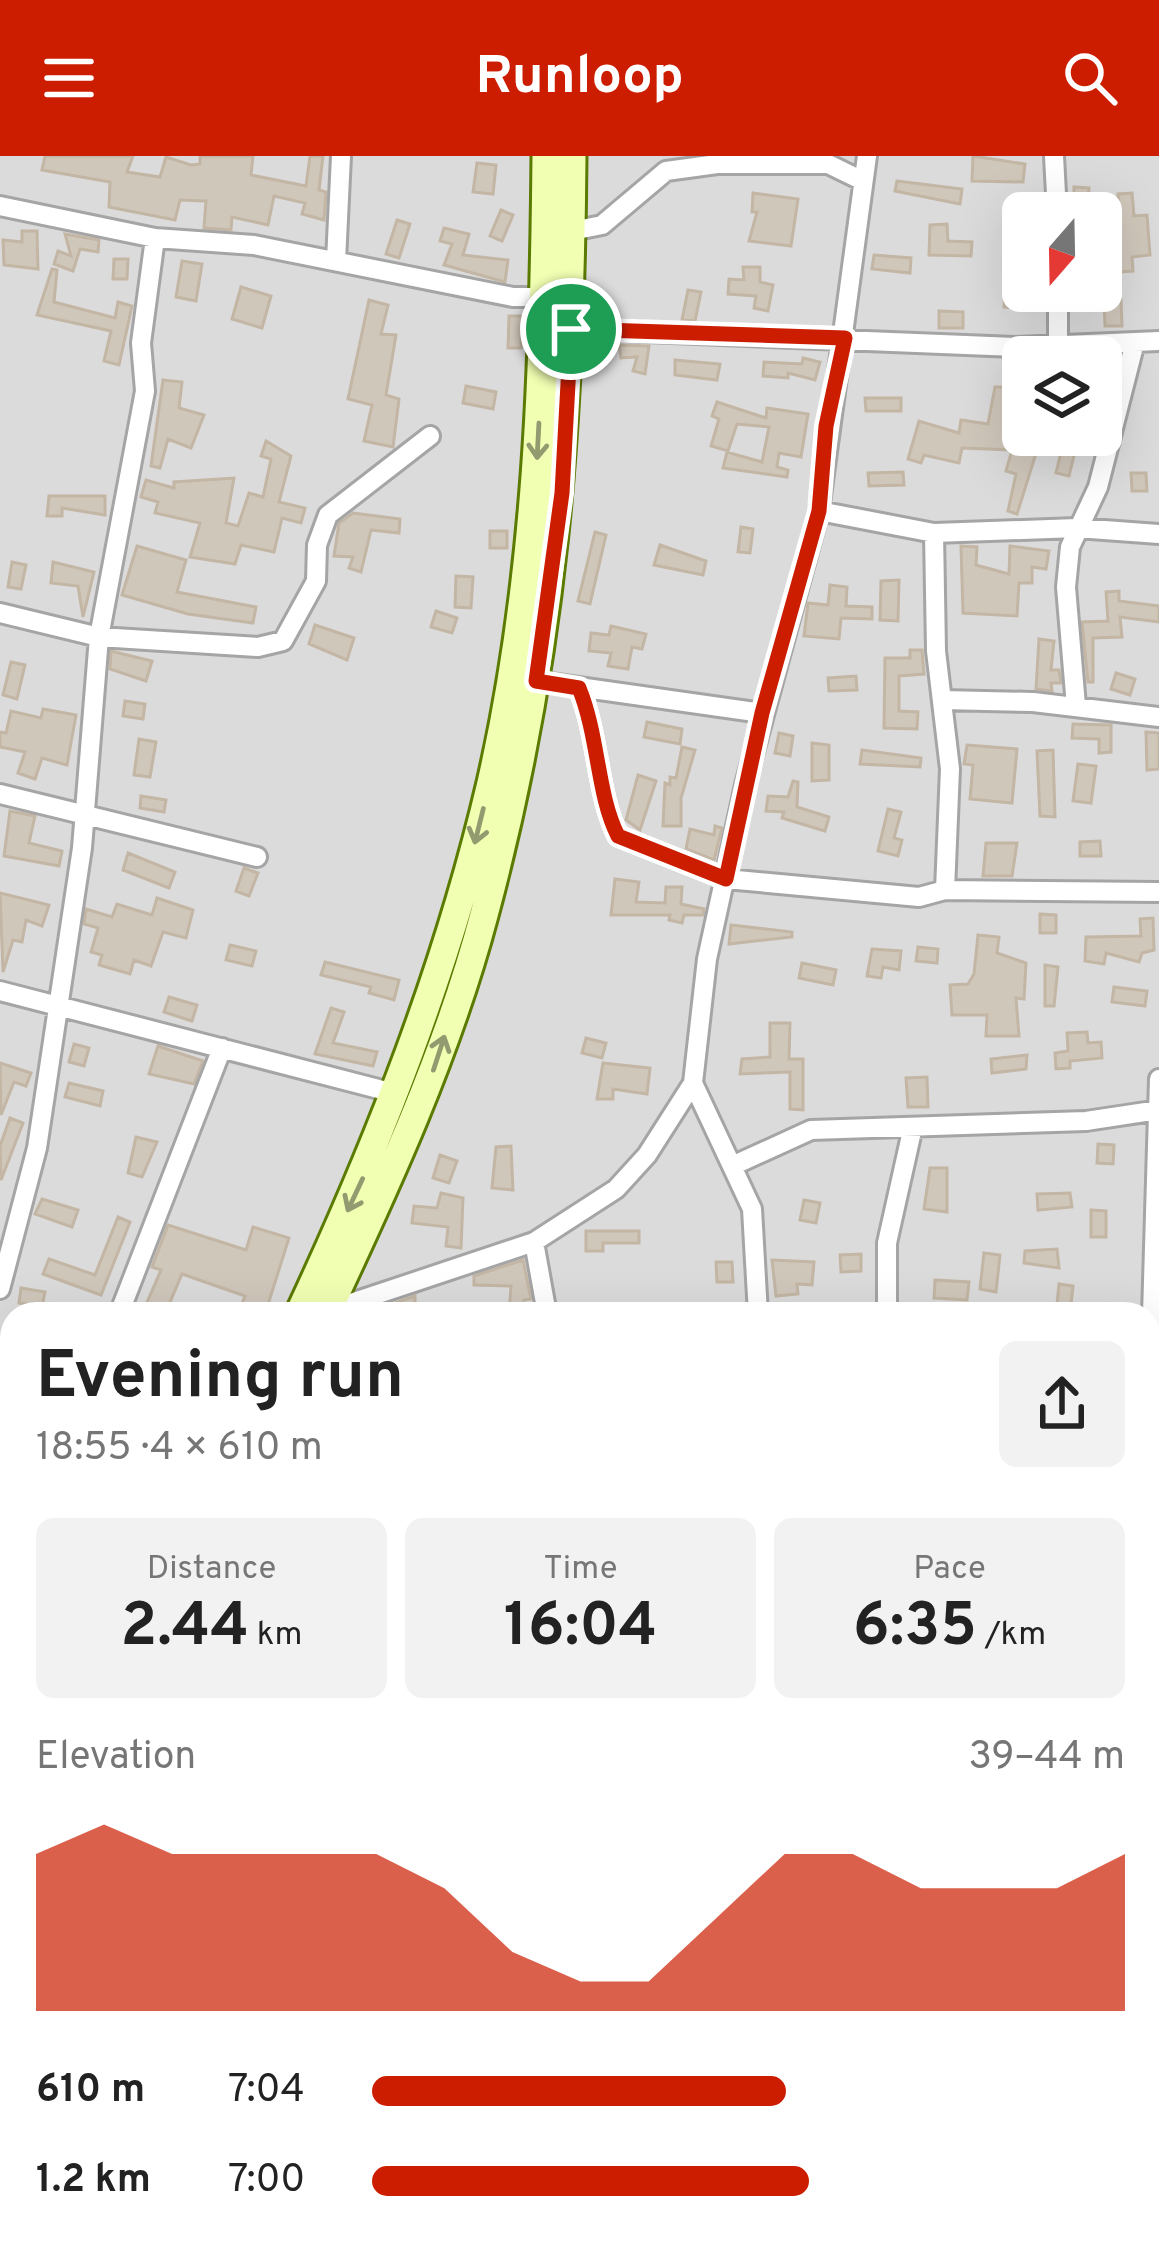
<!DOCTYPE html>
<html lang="en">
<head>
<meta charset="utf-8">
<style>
  :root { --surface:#fff; --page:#f2f2f2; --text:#222; --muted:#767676; --accent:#cc1d00 }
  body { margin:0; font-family:Overpass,sans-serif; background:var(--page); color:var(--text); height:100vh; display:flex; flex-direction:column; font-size:45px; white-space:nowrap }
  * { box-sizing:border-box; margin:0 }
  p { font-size:39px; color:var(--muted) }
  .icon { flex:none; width:66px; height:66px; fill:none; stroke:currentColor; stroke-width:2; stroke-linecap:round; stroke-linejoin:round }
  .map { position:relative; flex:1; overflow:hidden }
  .sheet { position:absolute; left:0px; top:1146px; width:1161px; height:951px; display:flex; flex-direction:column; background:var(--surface); border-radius:36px 36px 0 0; box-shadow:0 12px 48px #0002 }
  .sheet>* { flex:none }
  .needle { width:78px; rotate:200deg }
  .tools { position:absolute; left:1002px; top:36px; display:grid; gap:24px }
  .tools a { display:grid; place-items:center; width:120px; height:120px; border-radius:18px; background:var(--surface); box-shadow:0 12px 48px #0002; font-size:60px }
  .pin { position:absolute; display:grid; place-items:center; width:102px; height:102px; color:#fff; margin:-51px; border:6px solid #fff; border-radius:50%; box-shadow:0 3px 12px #0007 }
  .round { display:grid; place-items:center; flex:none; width:126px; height:126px; border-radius:18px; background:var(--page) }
  .headline { display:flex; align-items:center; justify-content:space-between; height:204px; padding:0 36px }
  h1 { font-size:66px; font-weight:700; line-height:90px }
  .stats { display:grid; grid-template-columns:repeat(3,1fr); gap:18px; height:204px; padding:12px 36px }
  .stats div { display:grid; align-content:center; border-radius:18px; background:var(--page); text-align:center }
  .stats b { font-size:60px; font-weight:700 }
  .stats small { font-size:33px; font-weight:400 }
  .stats p { font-size:33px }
  .chart { height:336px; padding:24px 36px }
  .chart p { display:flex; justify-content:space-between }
  .chart svg { width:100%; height:216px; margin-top:12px; fill:var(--accent); opacity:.7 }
  ul { padding:0 36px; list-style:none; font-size:39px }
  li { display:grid; grid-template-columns:192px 144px 1fr; align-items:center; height:90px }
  li i { height:30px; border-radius:15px; background:var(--accent) }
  header { display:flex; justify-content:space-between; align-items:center; height:156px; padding:0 36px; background:var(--accent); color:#fff; font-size:54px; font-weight:700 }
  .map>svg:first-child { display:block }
</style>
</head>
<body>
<header><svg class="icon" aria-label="menu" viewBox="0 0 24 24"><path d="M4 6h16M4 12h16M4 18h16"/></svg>Runloop<svg class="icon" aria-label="search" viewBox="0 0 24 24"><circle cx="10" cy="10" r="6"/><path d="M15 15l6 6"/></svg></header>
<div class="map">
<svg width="1159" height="2095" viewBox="0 0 1159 2095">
  <rect width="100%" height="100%" fill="#f0ede3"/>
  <!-- residential -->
  <path fill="#dcdbdb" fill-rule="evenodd" d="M0,0H1159V1763L1149,1784V1158H12V2085H1001L996,2095H0ZM1023,57H1101V135H1023ZM1023,201H1101V279H1023Z"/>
  <!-- building -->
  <path fill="#d0c7bb" stroke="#c3b6a4" stroke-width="3" d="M45,0H133L127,16L160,21L166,1L191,9L200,8V0H253L251,19L306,30L310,0H323L319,34L326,36L324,64L302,58L305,47L274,40L268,69L232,61L231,74L204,72L206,45L180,44L175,64L109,51L110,26L42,14Z
    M973,0L1025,8L1023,26L972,25Z
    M477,7L496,9L493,38L473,36Z
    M897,25L962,33L960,48L895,35Z
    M1074,31L1089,32L1088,52H1074Z
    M753,37L798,43L791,90L749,85L757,56H752Z
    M1132,37L1134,60L1147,59L1150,99L1132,101L1133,115L1106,117L1104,50L1119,49L1118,38Z
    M501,54L513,59L502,85L490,80Z
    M397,64L410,68L399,102L386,98Z
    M947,68L948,85L972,86L971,100L929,99L930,69Z
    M444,72L469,78L463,99L508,104L505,126L444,109L452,88L440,85Z
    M22,75H37L38,113L4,109L3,84L22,86Z
    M65,78L99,84L98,96L80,93L73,115L54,108L58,95L71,100Z
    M874,99L911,102L910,117L872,113Z
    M1006,100L1019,101L1016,152L1004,151Z
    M114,103H128L127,123H113Z
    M182,105L202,108L196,145L176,141Z
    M743,111H760V126L773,129L768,155L754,152L756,140L728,138L729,123L744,124Z
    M52,113L57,114L54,146L115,162L118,146L132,150L119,209L104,205L111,175L37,159Z
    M241,131L271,140L262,172L232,163Z
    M688,134L701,136L695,165L682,164Z
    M1104,143L1121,144L1122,170H1105Z
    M369,144L388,149L381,178L396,179L386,239L399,243L393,291L364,285L372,249L348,243Z
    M939,155L963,156V172H939Z
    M509,160H522L521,192H508Z
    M619,189L649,190L645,218L633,215L637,201L621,202Z
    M803,202L820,206L815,224L788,217V222L763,220L764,206L802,208Z
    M675,204L720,208L717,224L675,219Z
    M163,224L182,226L179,252L204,259L191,292L168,283L160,312L151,310Z
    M466,230L496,236L493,253L463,247Z
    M995,231H1015L1014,266H1023L1022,279H1079L1069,320L1056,317L1061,296L1038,291L1017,358L1008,355L1016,318L1006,315L1012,294L962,292L959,307L924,299L921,307L908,303L919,265L959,277L961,264L988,268Z
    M865,242H901V255H866Z
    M717,246L766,262L767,252L808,258L801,301L779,297L777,311L788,314L787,321L723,312L727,296L762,306L769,271L737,268L728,295L711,290L719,263L712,260Z
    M266,285L291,300L279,346L305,352L301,367L282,362L274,396L241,389L235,408L190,401L200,367L155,357L158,346L141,341L146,324L174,332V326L234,322L226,367L238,370L249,337L263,341L271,303L261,300Z
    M903,316L904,329L869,330L868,317Z
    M1131,317H1146L1147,335H1132Z
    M49,340H105V359L62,352V360H47Z
    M353,357L400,363L399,377L371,374L361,416L349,412L353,401L334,400L339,367Z
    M741,371L753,373L750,397L738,396Z
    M490,375H507V392H490Z
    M595,376L606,379L590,448L578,445Z
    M660,389L706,405L703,419L654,409Z
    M137,390L186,404L177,436L256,451L253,467L188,458L122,439Z
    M961,390L977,391L976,409L1009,418L1010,390L1049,395L1046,413L1032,411V427H1019L1017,460L963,457Z
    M12,406L26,409L21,433L8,431Z
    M53,406L94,416L83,461L78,430L51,427Z
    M456,420L473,421L471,452L455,451Z
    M899,424L898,465L880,464L881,425Z
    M830,429L847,431L846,450L872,451V463L841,462L839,483L804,480L808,447L828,449Z
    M1119,435V445L1159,450V466L1120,461L1122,481L1093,482V526H1088L1082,466L1108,465L1106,436Z
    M436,455L457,462L452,477L431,471Z
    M315,469L354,482L347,504L309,488Z
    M611,470L646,478L642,493L632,491L628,513L608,510L611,497L589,495L591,477L609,479Z
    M1039,483L1054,485L1051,514H1059L1061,527H1051L1052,535L1036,533Z
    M910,494H922L924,518L899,520V555L918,556L917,573L884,572L885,502H910Z
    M111,495L152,505L146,525L110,513Z
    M11,506L25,509L17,543L3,539Z
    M1116,517L1135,523L1130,539L1111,533Z
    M856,520L857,534L829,535L828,522Z
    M125,545L145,548L143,563L123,560Z
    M43,553L76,559L67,609L42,602L35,623L18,617L25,596L0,591V576L6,577L11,555L41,562Z
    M647,566L682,573L680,588L644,581Z
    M1073,568L1111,569V596L1099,597V583L1072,582Z
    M1146,576L1159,577V613L1147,614Z
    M779,577L793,580L790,600L775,597Z
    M139,583L156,586L150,621L134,619Z
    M812,587L829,589V624L812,625Z
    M967,589L1017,593L1012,647L970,643L973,609L964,608Z
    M682,591L695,594L681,642V670H663L665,627L670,629V621L676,622Z
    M862,594L921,602L920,611L860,608Z
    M1053,594L1055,661L1040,660L1037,595Z
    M1078,608L1096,610L1091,647L1073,645Z
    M638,619L656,625L640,674L626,664Z
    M793,625L798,626L797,651L829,661L825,675L782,662L784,656L766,655L768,640L788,641Z
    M141,640L166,644L164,656L140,652Z
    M888,653L901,656L894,682L902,684L898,700L878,695Z
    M10,655L35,660L29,687L62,695L59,710L4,700Z
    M715,670L722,672L714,704L686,693L690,673L714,679Z
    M1100,685L1101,700H1080V686Z
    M986,687H1017L1012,720H983Z
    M128,697L175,716L169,732L123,714Z
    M244,712L258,717L249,740L236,735Z
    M615,723L639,726L636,746L665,747L666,731H682L681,748L704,753L703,759H684L682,767L669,764L670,759H611Z
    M0,737L49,749L42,770L26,764L22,786L13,784L3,816Z
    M157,742L193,754L186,782L163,776L151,810L134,804L130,818L99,809L102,799L91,796L98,772L84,768L86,753L112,761L117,748L152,759Z
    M1040,758L1056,759V777H1040Z
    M1153,762L1154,794L1142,797L1139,806L1106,797L1104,808L1085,805L1086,781L1141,780L1140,763Z
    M731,769L792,776V781L729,788Z
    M978,779L999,781L997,797L1026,807L1024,843L1016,842L1019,880H986L987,859H952L950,829L968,828L974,818Z
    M230,789L256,795L252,810L226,804Z
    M918,791L938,793L937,807L916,805Z
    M872,793L901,795L899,814L883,811L881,822L867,820Z
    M325,806L399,824L394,844L369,837L371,831L321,819Z
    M802,807L836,814L833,829L799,822Z
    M1045,809L1058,811L1054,850H1045Z
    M1114,831L1147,835L1145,850L1112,846Z
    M169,841L197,849L192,865L164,856Z
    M331,852L344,856L333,887L377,896L373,910L315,898Z
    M770,867H790L789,903H803V954L790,953V916L740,918L742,903L770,901Z
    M1087,876L1088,887L1101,886L1102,902L1070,905V912L1056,913L1055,897L1068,895L1067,877Z
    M586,882L606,887L602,902L582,897Z
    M74,888L89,892L84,910L69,906Z
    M158,890L203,905L194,928L149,918Z
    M1027,899L1026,913L992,917L991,903Z
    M0,907L31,917L26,930L14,926L1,959Z
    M603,907L650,912L647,938L613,933V943H597Z
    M927,921L928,951H908L906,922Z
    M69,927L103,935L100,950L65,941Z
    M10,962L23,967L1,1024L0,990Z
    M136,981L157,986L142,1021L128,1017Z
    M1098,988L1114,989L1113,1008L1097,1007Z
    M511,990L513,1034L492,1032L496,991Z
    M440,999L457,1005L449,1027L433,1022Z
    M930,1012H947V1056L924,1053Z
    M441,1037L463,1042L461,1092L446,1090L448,1071L412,1067L414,1050L437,1052Z
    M1070,1037L1072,1051L1038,1054L1037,1038Z
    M42,1043L78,1054L72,1071L35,1058Z
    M804,1044L820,1047L816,1067L800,1064Z
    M1091,1054L1106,1055V1081H1091Z
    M118,1061L130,1066L101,1139L43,1118L49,1103L95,1119Z
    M168,1069L246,1094L253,1071L289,1082L265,1158H238L245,1140L182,1118L165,1158H142L161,1114L152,1111Z
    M586,1075H639V1087H603V1095H586Z
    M1057,1093L1059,1112L1024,1107L1025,1095Z
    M984,1097L1000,1099L996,1136L980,1133Z
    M861,1098V1115L841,1116L840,1099Z
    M523,1104L531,1143L524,1144L523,1158H509L511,1130L474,1129V1120Z
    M772,1104L814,1106L812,1129L797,1128L798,1138L776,1140Z
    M716,1106H732L733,1126H717Z
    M935,1124L969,1126L967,1144L934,1142Z
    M1059,1128L1073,1130L1070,1158H1056Z
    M21,1132L45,1136L42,1151L19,1147Z
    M415,1140V1158L391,1156L392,1148Z"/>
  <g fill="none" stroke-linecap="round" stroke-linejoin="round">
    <!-- minor casing -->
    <g stroke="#a5a5a5" stroke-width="24">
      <path id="minor" d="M1054,0L1057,57
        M0,50L155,82L254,89L513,141H554
        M572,75L602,69L666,15L717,8H828L863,25
        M336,105L341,0
        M1058,135V185
        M571,173L1015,191L1159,185
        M819,355L934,377L1077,372L1159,378
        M934,377L936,495L950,613L945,734
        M0,457L99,481L258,491L283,485L316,425L317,389L328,359L430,280
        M536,525L762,557
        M579,532C599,581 597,639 618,680L726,723L919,741L945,734L1159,736
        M942,544L1033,546L1159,561
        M1076,550L1066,431L1070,391L1098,331L1134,190
        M0,638L257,701
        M0,835L394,937
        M693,927L752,1053L758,1158
        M732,1010L811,974L1086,965L1159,954
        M534,1086L547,1158
        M0,1133L37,992L82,692L99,481L145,235L141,187L155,82
        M327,1155L534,1086L616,1033L647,999L693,927L707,803L745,629L819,355L867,0
        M119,1158L222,892
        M887,1158V1087L912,975
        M1149,1299L1157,1251L1151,1193L1159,923
        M1149,1367L1159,1369
        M1149,1419L1159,1432
        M0,1651L12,1654
        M1149,1661L1159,1657
        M0,1868L12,1875
        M126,2085L167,2095
        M193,2085L194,2095
        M291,2085V2095
        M463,2085V2095
        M599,2085V2095
        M615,2085L622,2095
        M654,2095L661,2085
        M921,2095L923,2085
        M956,2095L963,2085
        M1001,2095L1006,2085"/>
    </g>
    <!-- tertiary casing -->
    <g stroke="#a5a5a5" stroke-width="30">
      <path id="tertiary" d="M0,1282L12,1283"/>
    </g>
    <!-- secondary casing -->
    <g stroke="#5b7a00" stroke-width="33">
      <path id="secondary" d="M299,1158C379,987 448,811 491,627C538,421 544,210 546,0
        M326,1158C387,1028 447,898 484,759C554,500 570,267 572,0
        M0,1743L12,1723
        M0,1798L12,1777"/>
    </g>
    <!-- path -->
    <path stroke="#ff8a65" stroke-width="3" stroke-dasharray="6 6" stroke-linecap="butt" d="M1149,2013L1159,2018"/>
    <!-- minor -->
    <use href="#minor" stroke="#fff" stroke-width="18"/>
    <!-- tertiary -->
    <use href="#tertiary" stroke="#fff" stroke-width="24"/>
    <!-- secondary -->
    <use href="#secondary" stroke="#f0ffb2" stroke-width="27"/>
  </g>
  <!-- one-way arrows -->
  <defs><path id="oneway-shaft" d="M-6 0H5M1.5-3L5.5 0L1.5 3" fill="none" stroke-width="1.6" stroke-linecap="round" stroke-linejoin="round" transform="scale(3)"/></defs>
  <g stroke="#929a6f">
    <use href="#oneway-shaft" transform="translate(538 285) rotate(93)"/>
    <use href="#oneway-shaft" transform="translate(479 670) rotate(104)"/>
    <use href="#oneway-shaft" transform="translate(439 897) rotate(-72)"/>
    <use href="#oneway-shaft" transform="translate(355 1039) rotate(115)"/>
  </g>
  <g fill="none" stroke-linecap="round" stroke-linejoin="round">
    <!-- route casing -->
    <g stroke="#fff" stroke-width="24">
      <path id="route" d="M571,173L845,182L826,270L819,355L762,557L726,723L618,680C597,639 599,581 579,532L536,525L562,337Z"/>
    </g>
    <!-- route -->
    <use href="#route" stroke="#cc1d00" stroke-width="15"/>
  </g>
</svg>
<div class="tools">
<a><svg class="needle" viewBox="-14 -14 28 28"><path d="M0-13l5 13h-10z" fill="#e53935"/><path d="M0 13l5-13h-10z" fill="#767676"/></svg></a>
<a><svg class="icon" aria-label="layers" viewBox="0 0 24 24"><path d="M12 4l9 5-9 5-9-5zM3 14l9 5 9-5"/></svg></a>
</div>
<div class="pin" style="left:571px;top:173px;background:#1e9e55"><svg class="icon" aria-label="arrive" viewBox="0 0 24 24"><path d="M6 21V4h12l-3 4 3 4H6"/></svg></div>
<section class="sheet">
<div class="headline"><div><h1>Evening run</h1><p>18:55 · 4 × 610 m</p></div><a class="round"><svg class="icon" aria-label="share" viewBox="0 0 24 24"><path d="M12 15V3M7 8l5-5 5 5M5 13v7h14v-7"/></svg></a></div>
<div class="stats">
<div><p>Distance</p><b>2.44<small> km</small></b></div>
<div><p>Time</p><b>16:04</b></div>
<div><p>Pace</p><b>6:35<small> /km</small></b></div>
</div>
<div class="chart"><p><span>Elevation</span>39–44 m</p>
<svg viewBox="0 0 160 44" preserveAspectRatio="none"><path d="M0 44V12L10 6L20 12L30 12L40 12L50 12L60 19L70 32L80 38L90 38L100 25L110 12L120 12L130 19L140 19L150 19L160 12V44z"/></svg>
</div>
<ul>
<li><b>610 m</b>7:04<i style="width:55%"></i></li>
<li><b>1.2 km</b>7:00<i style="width:58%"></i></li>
</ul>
</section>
</div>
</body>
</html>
